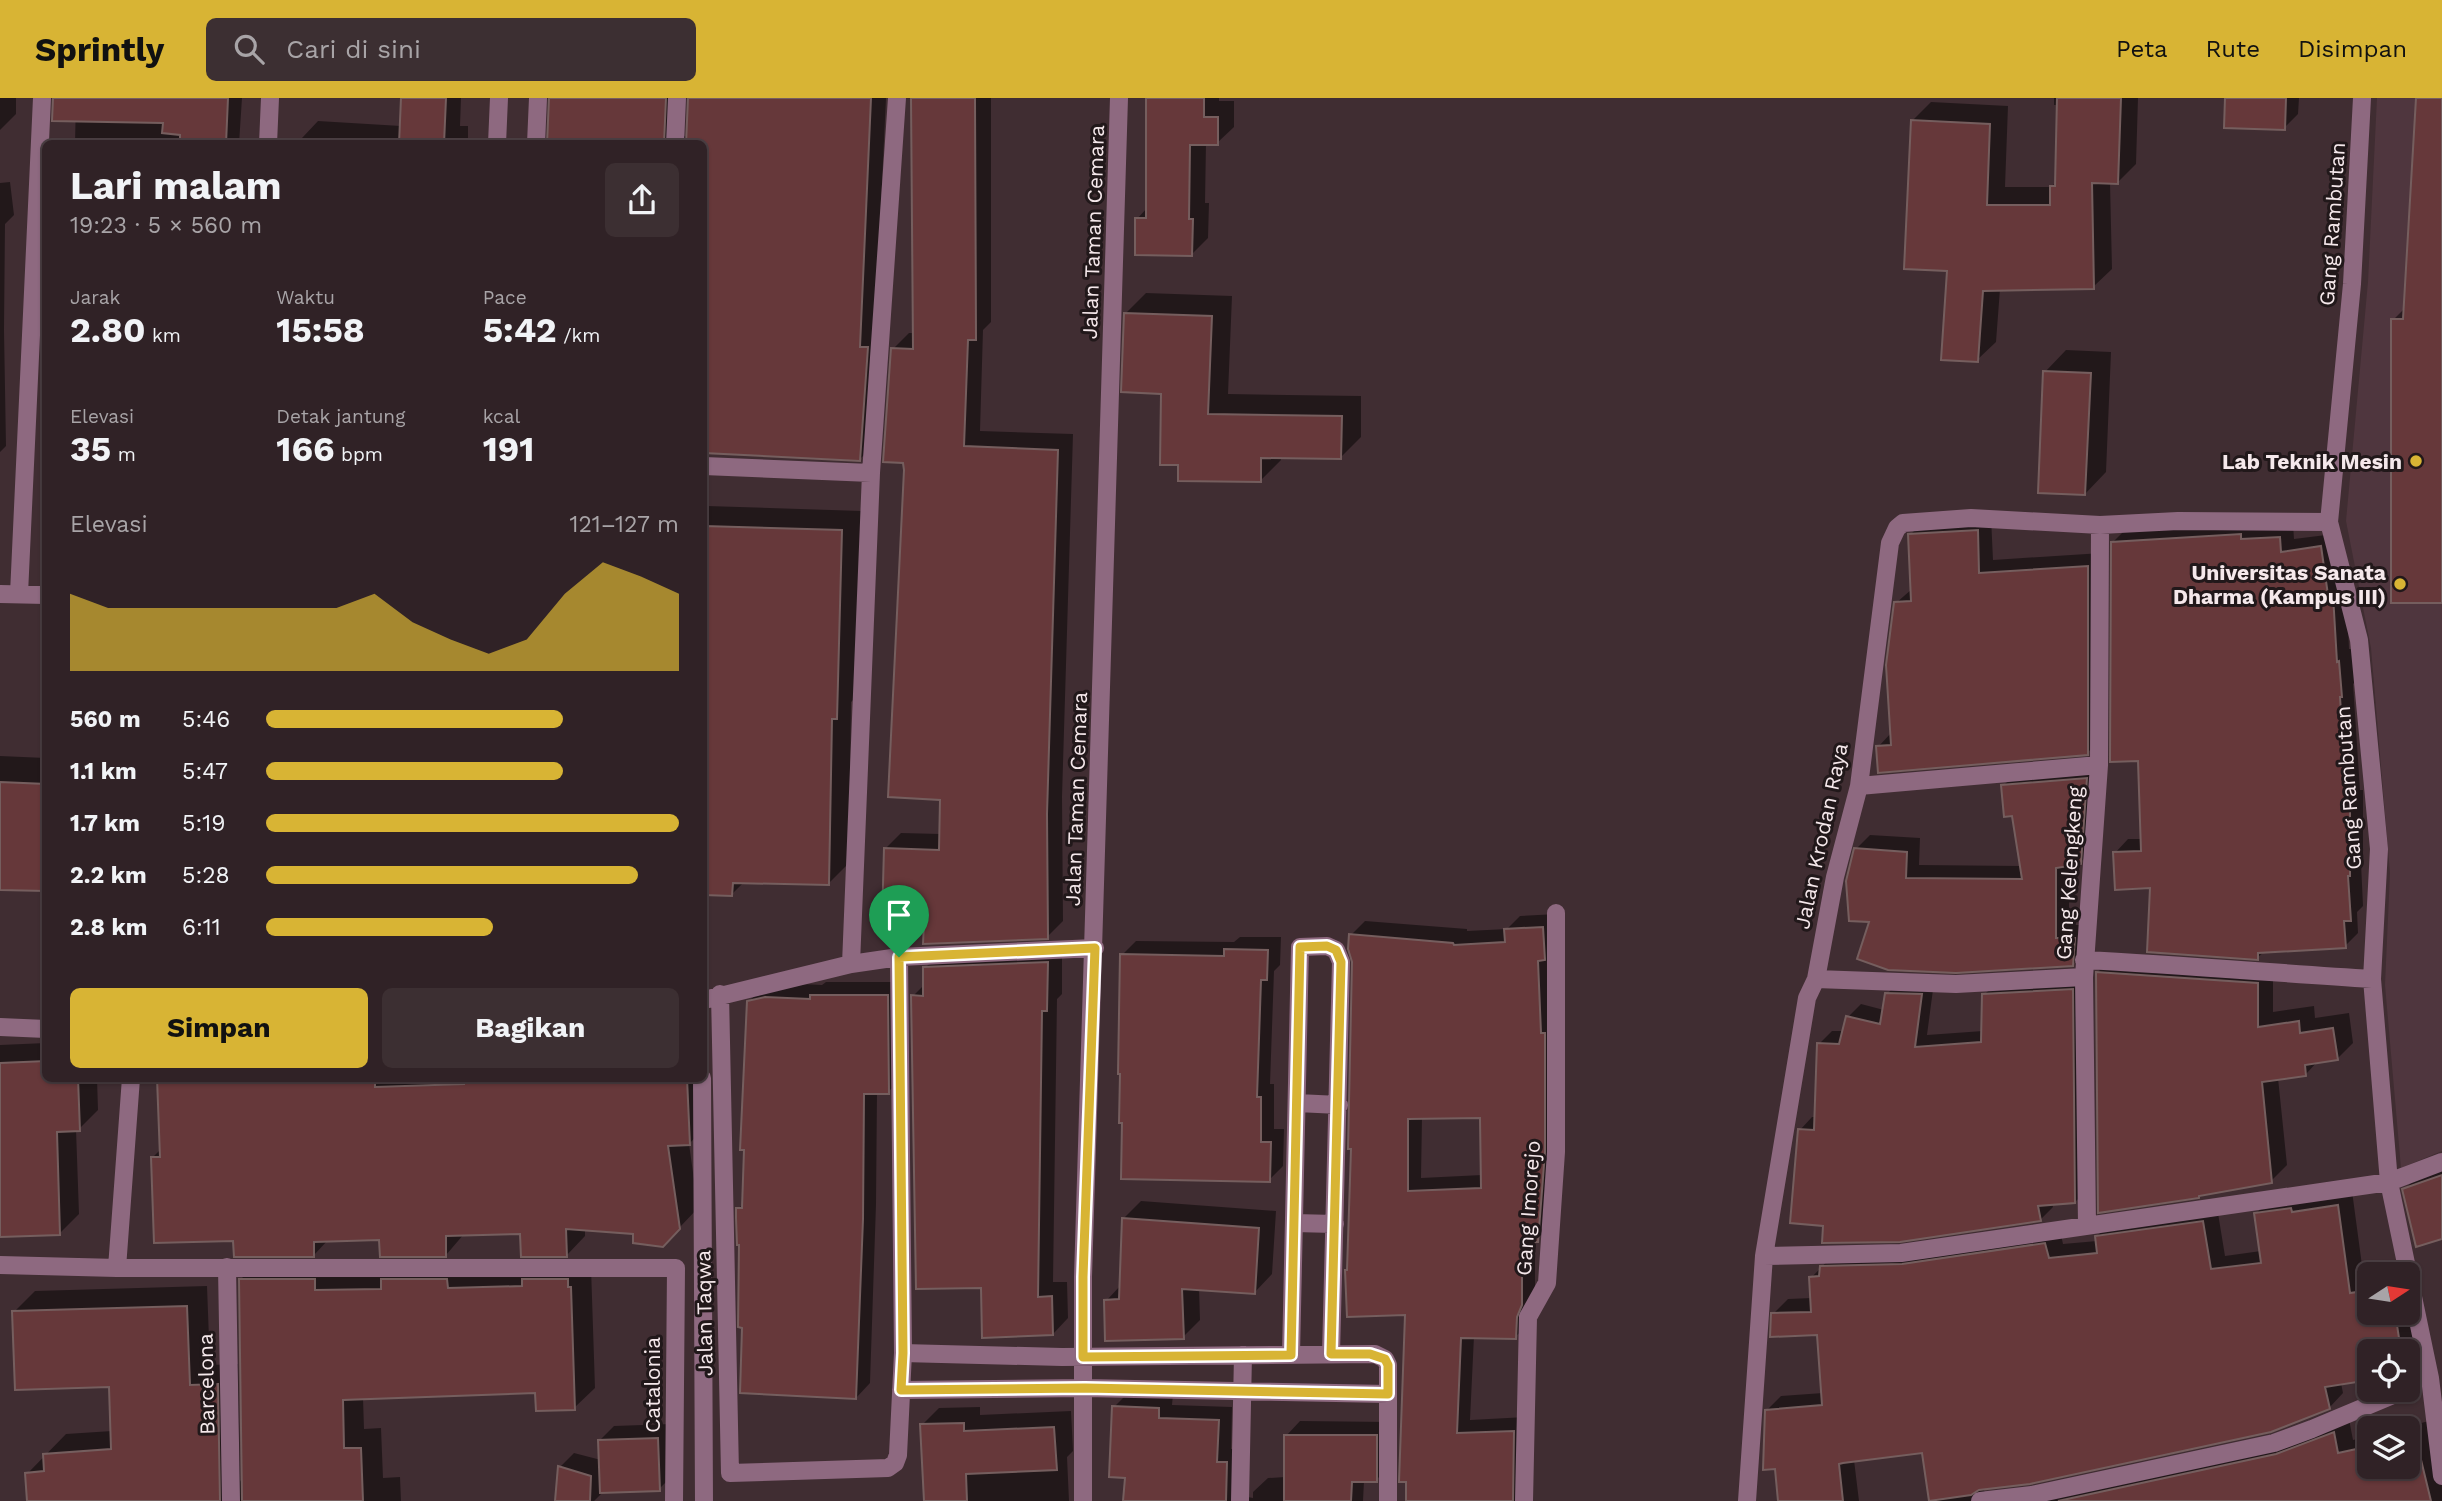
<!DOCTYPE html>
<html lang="id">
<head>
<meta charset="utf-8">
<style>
  :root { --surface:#302226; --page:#3c2f32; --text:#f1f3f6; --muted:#a8a4a7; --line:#4b3f43; --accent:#d8b434 }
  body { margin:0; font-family:"Work Sans",sans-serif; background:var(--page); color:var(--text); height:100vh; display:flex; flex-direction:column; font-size:26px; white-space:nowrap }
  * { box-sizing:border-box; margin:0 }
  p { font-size:23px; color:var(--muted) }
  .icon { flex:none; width:38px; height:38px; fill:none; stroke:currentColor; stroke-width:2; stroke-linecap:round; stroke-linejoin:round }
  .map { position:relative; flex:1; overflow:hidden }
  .details { position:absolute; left:42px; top:42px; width:665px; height:942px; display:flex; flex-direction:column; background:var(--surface); border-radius:10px; box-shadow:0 2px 5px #0004,0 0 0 2px var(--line) }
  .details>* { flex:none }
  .needle { width:46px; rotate:78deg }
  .buttons { position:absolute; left:2357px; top:1164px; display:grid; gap:14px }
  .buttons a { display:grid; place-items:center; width:63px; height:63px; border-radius:10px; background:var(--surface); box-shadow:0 2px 5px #0004,0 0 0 2px var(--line); font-size:35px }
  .pin { position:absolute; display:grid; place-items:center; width:60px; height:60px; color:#fff; margin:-72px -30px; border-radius:50% 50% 50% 0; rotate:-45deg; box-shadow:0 0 7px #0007 }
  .pin .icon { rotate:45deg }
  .round { display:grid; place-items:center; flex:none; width:74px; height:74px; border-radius:10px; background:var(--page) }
  .head { display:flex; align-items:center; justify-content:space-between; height:119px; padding:0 28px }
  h1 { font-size:38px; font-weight:700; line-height:52px }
  .figures { display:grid; grid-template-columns:repeat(3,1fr); gap:10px; height:119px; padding:7px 28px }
  .figures div { display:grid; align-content:center }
  .figures b { font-size:35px; font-weight:700 }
  .figures small { font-size:19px; font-weight:400 }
  .figures p { font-size:19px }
  .chart { height:196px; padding:14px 28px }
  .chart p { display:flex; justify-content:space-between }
  .chart svg { width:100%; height:126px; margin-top:7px; fill:var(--accent); opacity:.7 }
  .action { display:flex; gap:14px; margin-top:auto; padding:14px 28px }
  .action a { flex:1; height:80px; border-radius:10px; background:var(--accent); color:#111; font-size:28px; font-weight:700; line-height:80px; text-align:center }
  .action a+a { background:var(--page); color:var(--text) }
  ul { padding:0 28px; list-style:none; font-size:23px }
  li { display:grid; grid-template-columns:112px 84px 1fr; align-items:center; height:52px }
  li i { height:18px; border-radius:9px; background:var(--accent) }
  header { display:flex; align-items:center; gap:42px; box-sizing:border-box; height:98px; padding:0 35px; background:var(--accent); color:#111 }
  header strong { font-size:33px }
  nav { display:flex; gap:38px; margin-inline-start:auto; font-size:24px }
  .search { width:490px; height:63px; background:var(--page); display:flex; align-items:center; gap:18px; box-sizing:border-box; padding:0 24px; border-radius:10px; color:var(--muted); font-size:26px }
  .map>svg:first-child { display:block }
</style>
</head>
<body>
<header>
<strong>Sprintly</strong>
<div class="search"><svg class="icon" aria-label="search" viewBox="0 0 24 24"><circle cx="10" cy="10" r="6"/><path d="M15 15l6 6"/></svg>Cari di sini</div>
<nav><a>Peta</a><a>Rute</a><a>Disimpan</a></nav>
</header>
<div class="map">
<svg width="2442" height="1403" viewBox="0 0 2442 1403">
  <rect width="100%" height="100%" fill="#402d32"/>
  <!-- built -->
  <path fill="#4f363e" d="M2377,0H2442V1053L2401,1070L2385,887L2390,775L2371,550L2346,423L2368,184Z"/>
  <!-- shadow -->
  <path fill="#0007" fill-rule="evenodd" d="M0,0H16V16L0,32Z
    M76,0H242L239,46H75Z
    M402,0H461L460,28H468V46H301L302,40L318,23L401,28Z
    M551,0H680L681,36L688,40L690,0H886L875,234L876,345L860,361L704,353V46H549Z
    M913,0H991V224L983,232L980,333L1073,336L1062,699L1063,823L1047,839L925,824L885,751L901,735L941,736L942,700L893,251L909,235H914Z
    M1148,0H1219V3H1234V29L1217,45H1206L1205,105H1209L1208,140L1192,156L1137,121L1147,110Z
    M2054,0H2138L2136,66L2118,84H2110L2112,171L2093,189L2000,191L1996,244L1977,262L1912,23L1931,4L2008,8L2005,89H2051L2057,83L2059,7H2054Z
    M2227,0H2299L2298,16L2284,30Z
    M2418,0H2442V503L2393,222L2406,209Z
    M10,84L14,117L5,126L4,232L6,348L0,354V85Z
    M1146,195L1232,198L1228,296L1361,298V339L1340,360L1281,359V362L1261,382L1180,365L1163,294L1126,215Z
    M2066,252L2111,254L2106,374L2085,396L2045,274Z
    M707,408L862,413L856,599L851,604L849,765L829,785L744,784L732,796H704V411Z
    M1991,419L1993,462L2102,455L2101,641L2087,655L1878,649L1892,634L1896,505L1912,491L1910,437L1924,423Z
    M2293,426L2294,441L2334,436L2346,485L2349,551H2352L2355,584L2353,586L2360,692H2363V763L2361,765L2363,808L2357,814L2358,835L2345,848L2265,853L2257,860L2152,789L2115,755L2128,741H2142L2139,661L2113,444L2126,431Z
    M0,658L46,660V791L0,790Z
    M2100,666L2094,750L2080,765L2069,766V827H2088L2087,852L2073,866L1871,823L1856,751L1870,737L1920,740L1919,767L2021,768L2014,716L2003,688L2017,674Z
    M1557,816L1552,1128L1535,1142V1191L1530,1225L1515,1239L1474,1238L1470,1322L1528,1319L1533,1403H1407L1406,1215L1349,1171L1354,864L1351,837L1365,823L1467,831V833L1507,831L1520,818ZM1482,1018V1077L1421,1080L1422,1019Z
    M1240,839H1281L1280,867L1274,873L1270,986H1274V1031H1284L1283,1068L1269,1082L1122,857L1136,843L1234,844Z
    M1062,849V896L1057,901L1053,1184H1067L1068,1220L1053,1236L982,1188L913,898L925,886V870L940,855Z
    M2113,859L2273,869V914L2314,908L2315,920L2349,915L2353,945L2337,961L2318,963L2306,976L2278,980L2287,1067L2271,1083L2199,1098L2097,875Z
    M2085,879L2088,1091L2075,1104L2052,1105L2053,1109L2040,1122L1825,1126L1800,1032L1812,1019H1816L1819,946L1832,933H1844L1848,919L1861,906L1884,912L1887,896L1900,883L1934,884L1927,937L1983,933L1984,897L1997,884Z
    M826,884H902V980L888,994H877L876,1106L870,1285L856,1300L744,1228L738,1111L744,1105L748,904L763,890L780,885L822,887Z
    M46,945V980H97L98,1012L79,1031H76L79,1116L60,1135L0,1137V947Z
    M704,957L707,1027L689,1046L698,1110L662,1148L635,1134L585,1130V1138L567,1157L522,1135L464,1136L446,1157L381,1140L328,1142L314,1157L235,1141L152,1060L161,1051L159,980H704Z
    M2442,1065V1139L2404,1092L2426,1070Z
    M2352,1093L2364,1182L2370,1181V1214H2408L2418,1261L2408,1271V1253H2370L2341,1285L2343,1295L2329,1310L1983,1390L1989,1403H1931L1923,1353L1854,1362L1859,1403H1780L1776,1369L1766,1313L1781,1298L1823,1295L1819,1236L1773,1216L1788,1201L1812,1200L1811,1180L1836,1154L2060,1132L2063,1146L2097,1143L2096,1139L2111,1124L2217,1109L2225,1158L2261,1153L2256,1116L2270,1101Z
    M1141,1103L1276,1113L1272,1176L1255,1194L1199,1190L1200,1222L1183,1239L1106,1203L1121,1187L1124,1120Z
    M261,1161L591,1169L595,1290L574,1310L537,1294L363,1300L364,1331L381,1330L383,1380L400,1379L401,1403H28L27,1376L66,1336L112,1333L111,1287L14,1214L35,1193L207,1188L210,1267L238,1266L240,1382L244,1389L240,1182Z
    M1128,1295L1173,1296L1172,1307L1232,1309L1231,1351H1241L1248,1399L1253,1400V1394L1268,1380L1285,1379L1286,1338L1300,1323L1390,1324V1368L1376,1382L1364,1383L1363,1403H1126V1378L1114,1309Z
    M980,1309V1317L1071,1313L1073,1353L1067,1359L1069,1403H926L922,1327L939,1310Z
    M2349,1321L2353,1342L2370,1338V1368H2408V1330H2401L2429,1323L2442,1342V1403H2037Z
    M671,1326L673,1377L659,1391L604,1393L594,1403H557L560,1369L574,1355L601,1362L600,1342L614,1328Z"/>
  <!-- building -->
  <path fill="#66383a" stroke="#755e5e" stroke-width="2" fill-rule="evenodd" d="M53,0H228L226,46H180V37L162,35L163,25L52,23Z
    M401,0H446L444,46H399Z
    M549,0H666L664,46H547Z
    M688,0H871L860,249H868L860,363L704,355V46H686Z
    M911,0H975L976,242H968L964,348L1058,352L1047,716L1048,841L923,846L924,825L882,824L884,750L939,752L940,702L888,699L904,372L903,365L883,364L891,250L913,251Z
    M1146,0H1204V19H1218V47H1190L1189,121H1193L1192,158L1135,157V120H1146Z
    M2057,0H2121L2118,86L2092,85L2094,191L1983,193L1978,264L1941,262L1947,173L1904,171L1911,22L1990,26L1987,107H2050V88H2055Z
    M2225,0H2286L2285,32L2224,30Z
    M2416,0H2442V505H2391V221H2403Z
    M1124,215L1212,218L1208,316L1342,318L1341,361L1261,360V384L1178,383V367H1160L1161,296L1121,294Z
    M2043,273L2091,275L2085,397L2038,395Z
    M704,428L842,432L837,621H832L829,787L733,785L732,798L704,797Z
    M1978,432L1979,475L2088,468V657L1878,675L1876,648L1891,647L1886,567L1894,504L1911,503L1908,436Z
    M2241,436V441L2280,439L2281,454L2321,448L2328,497H2333L2337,564L2339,563L2342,599H2340L2347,705H2350V778H2348L2351,823H2344L2346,850L2258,855V862L2147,854L2150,790L2115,792L2113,754L2141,753L2138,663L2110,664L2111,444Z
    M2087,680L2081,766L2056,770V840H2075L2073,868L1956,875L1888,872L1857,861L1869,824L1849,823L1846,783L1854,750L1907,754L1906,780L2022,781L2012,718L2004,719L2001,687Z
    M0,684L46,686V793L0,792Z
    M1543,829L1545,862L1538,863L1541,935H1545V1054L1538,1144H1522V1207L1517,1219L1516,1241L1461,1240L1457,1335L1514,1333L1513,1403H1406V1384H1399L1405,1217L1347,1219L1345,1172H1347L1351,1051H1348L1352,864L1348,851L1349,836L1453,845L1454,847L1505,844L1504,831ZM1480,1020L1481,1090L1408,1093V1021Z
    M1224,851L1268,852L1267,882H1261L1257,999H1261V1044H1271L1270,1084L1121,1081L1122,1025H1119L1120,976H1118L1120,856L1224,858Z
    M1048,864L1047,913H1042L1038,1199L1052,1198L1053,1237L982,1240L981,1190L916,1191L911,897L923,898V869Z
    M2096,874L2258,885V929L2299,923L2300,935L2333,930L2338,962L2305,967L2306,978L2262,984L2272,1085L2199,1098V1100L2098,1115Z
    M2073,891L2075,1105L2038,1108L2041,1123L1900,1144L1822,1145L1823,1128L1790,1125L1798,1031L1814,1032L1817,945L1839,946L1846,918L1880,926L1885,895L1922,896L1915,949L1981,944L1982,896Z
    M810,897H888L889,996H864L863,1121L856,1301L740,1295L742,1230L738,1229L739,1147H737L736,1120V1110H742L744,1052H740L747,903L765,899L810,901Z
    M46,963V980H78L80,1033L57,1034L60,1137L0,1139V965Z
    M157,980H375V989L464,986V980H687L690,1047L668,1048L680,1131L663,1149L633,1145V1136L566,1131L567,1159H521L520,1136L446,1138V1159H380L379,1142L314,1144V1159H234L233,1143L154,1145L151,1059H160Z
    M2442,1077V1141L2416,1149L2402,1091Z
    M2338,1107L2350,1195L2370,1192V1214H2395L2401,1253H2370V1282L2325,1289L2330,1311L2271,1334L2030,1386L1979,1392L1971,1397L1929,1403L1922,1355L1843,1365L1839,1366L1843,1403H1778L1775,1371L1763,1372L1765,1312L1822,1307L1817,1237L1770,1239L1771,1215L1811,1214L1809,1179L1819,1178L1820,1168L1902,1166L2045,1145L2049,1160L2097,1155L2095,1138L2203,1123L2211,1171L2261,1165L2254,1115L2291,1110L2292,1114Z
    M1122,1120L1259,1130L1255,1196L1182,1191L1184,1241L1105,1243L1104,1202L1119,1201Z
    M239,1181H315V1192L381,1191V1181H447L448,1190L522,1188V1181H568V1189H571L575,1312L536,1313L535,1295L343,1302L344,1350H361L363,1403H242Z
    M187,1208L190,1287L218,1286L220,1403H27L25,1375L44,1373L43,1356L111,1351L109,1289L15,1292L12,1213Z
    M1112,1308L1159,1310V1320L1219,1322L1217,1364H1227L1226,1403H1123L1125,1380L1109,1379Z
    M964,1325V1333L1054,1329L1057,1372L966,1376L967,1403H924L920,1326Z
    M2334,1334L2338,1355L2370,1348V1368H2408V1338L2415,1337L2431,1403H2058L2276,1356Z
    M1284,1337H1377V1384H1352L1351,1403H1284Z
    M658,1340L660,1393L600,1395L598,1342Z
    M558,1368L591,1378L590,1403H555Z"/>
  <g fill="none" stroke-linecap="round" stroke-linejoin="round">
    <!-- minor -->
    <path stroke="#8e6980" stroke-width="18" d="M2362,0L2352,186L2329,424L2359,542L2379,751L2372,881L2389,1084L2430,1280L2442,1378
      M268,46L270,0
      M497,46L499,0
      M536,46L538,0
      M675,46L677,0
      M704,368L871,375
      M0,496L46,497
      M19,496L42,0
      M1859,688L2099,667
      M2084,862C2181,867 2276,875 2372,881
      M851,866L871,375L897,0
      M1816,881L1956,886L2084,879
      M720,896L730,1375L888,1370L895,1365L898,1357L903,1255L899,859
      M704,902L851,866L899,859L1095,850
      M0,929L46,931
      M702,980L704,1403
      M1297,1005L1339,1007
      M1294,1125L1335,1126
      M2087,1126L2084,879L2099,667L2100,427
      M1764,1158L1901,1155L2389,1084L2442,1064
      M0,1167L117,1170H676L674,1403
      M227,1169L231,1403
      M117,1170L131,980
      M903,1255L1062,1259L1375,1256L1385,1261L1388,1267V1403
      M1291,1257L1300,849L1327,848L1336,852L1341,864L1331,1256
      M901,1292L1085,1290L1388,1296
      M1083,1403V1179L1119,0
      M1240,1403L1243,1257
      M1524,1403L1528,1219L1547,1185L1556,1054V815
      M1747,1403L1764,1158L1807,900L1816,881L1835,779L1859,688L1890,445L1897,430L1903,425L1971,420L2100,427L2178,423L2329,424
      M1980,1403L2032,1397L2274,1345L2312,1331L2405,1292"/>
  </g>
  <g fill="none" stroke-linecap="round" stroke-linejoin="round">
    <!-- route casing -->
    <g stroke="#fff" stroke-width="14">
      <path id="route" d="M1327,848L1336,852L1341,864L1331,1256H1370L1385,1261L1388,1267V1296L1085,1290L901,1292L903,1255L899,859L1095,850L1083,1179V1259L1291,1257L1300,849Z"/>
    </g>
    <!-- route -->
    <use href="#route" stroke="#d8b434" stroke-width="9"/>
  </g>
  <!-- markers -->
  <g fill="#d8b434" stroke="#21181a" stroke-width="2.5">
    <circle cx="2416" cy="363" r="7"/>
    <circle cx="2400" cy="486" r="7"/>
  </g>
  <g text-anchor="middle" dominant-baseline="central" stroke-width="6" stroke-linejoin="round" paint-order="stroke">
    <!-- street labels -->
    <g font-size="21" fill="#f5e8eb" stroke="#21181a">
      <text transform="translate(2332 126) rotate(-86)">Gang Rambutan</text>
      <text transform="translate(1093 134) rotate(-88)">Jalan Taman Cemara</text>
      <text transform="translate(2348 690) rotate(-94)">Gang Rambutan</text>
      <text transform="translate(1076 701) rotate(-88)">Jalan Taman Cemara</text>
      <text transform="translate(1821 738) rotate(-78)">Jalan Krodan Raya</text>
      <text transform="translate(2069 775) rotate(-86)">Gang Kelengkeng</text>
      <text transform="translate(1528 1110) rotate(-86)">Gang Imorejo</text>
      <text transform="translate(704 1215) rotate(-91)">Jalan Taqwa</text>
      <text transform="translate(206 1286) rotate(-91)">Barcelona</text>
      <text transform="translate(652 1287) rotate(-90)">Catalonia</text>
    </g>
    <!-- poi labels -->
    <g font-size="21" font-weight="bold" fill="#f5e8eb" stroke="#21181a" text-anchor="end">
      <text x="2402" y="363">Lab Teknik Mesin</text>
      <text x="2386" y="474">Universitas Sanata<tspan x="2386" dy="24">Dharma (Kampus III)</tspan></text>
    </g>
  </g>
</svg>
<div class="buttons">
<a><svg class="needle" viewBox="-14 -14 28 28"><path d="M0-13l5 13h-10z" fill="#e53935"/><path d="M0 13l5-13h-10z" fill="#a8a4a7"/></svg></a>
<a><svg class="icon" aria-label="locate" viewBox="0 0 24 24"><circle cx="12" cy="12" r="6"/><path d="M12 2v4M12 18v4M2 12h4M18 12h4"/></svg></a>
<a><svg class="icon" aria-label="layers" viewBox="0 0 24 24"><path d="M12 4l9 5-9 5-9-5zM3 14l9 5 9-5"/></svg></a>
</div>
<div class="pin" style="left:899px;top:859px;background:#1e9e55"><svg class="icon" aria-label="arrive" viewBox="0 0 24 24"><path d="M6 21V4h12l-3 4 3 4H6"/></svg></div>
<section class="details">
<div class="head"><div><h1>Lari malam</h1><p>19:23 · 5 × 560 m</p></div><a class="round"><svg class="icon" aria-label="share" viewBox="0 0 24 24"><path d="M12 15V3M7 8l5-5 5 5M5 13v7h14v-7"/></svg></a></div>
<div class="figures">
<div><p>Jarak</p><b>2.80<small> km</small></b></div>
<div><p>Waktu</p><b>15:58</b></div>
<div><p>Pace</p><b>5:42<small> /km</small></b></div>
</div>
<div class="figures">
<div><p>Elevasi</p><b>35<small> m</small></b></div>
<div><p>Detak jantung</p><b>166<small> bpm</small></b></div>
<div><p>kcal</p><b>191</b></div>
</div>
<div class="chart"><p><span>Elevasi</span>121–127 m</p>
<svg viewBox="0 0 160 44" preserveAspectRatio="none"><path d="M0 44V17L10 22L20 22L30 22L40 22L50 22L60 22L70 22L80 17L90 27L100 33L110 38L120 33L130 17L140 6L150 11L160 17V44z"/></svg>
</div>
<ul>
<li><b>560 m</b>5:46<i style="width:72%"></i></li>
<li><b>1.1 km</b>5:47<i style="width:72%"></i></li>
<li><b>1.7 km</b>5:19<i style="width:100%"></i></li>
<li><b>2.2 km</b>5:28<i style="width:90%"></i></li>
<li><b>2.8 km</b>6:11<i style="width:55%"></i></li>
</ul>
<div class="action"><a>Simpan</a><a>Bagikan</a></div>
</section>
</div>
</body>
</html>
